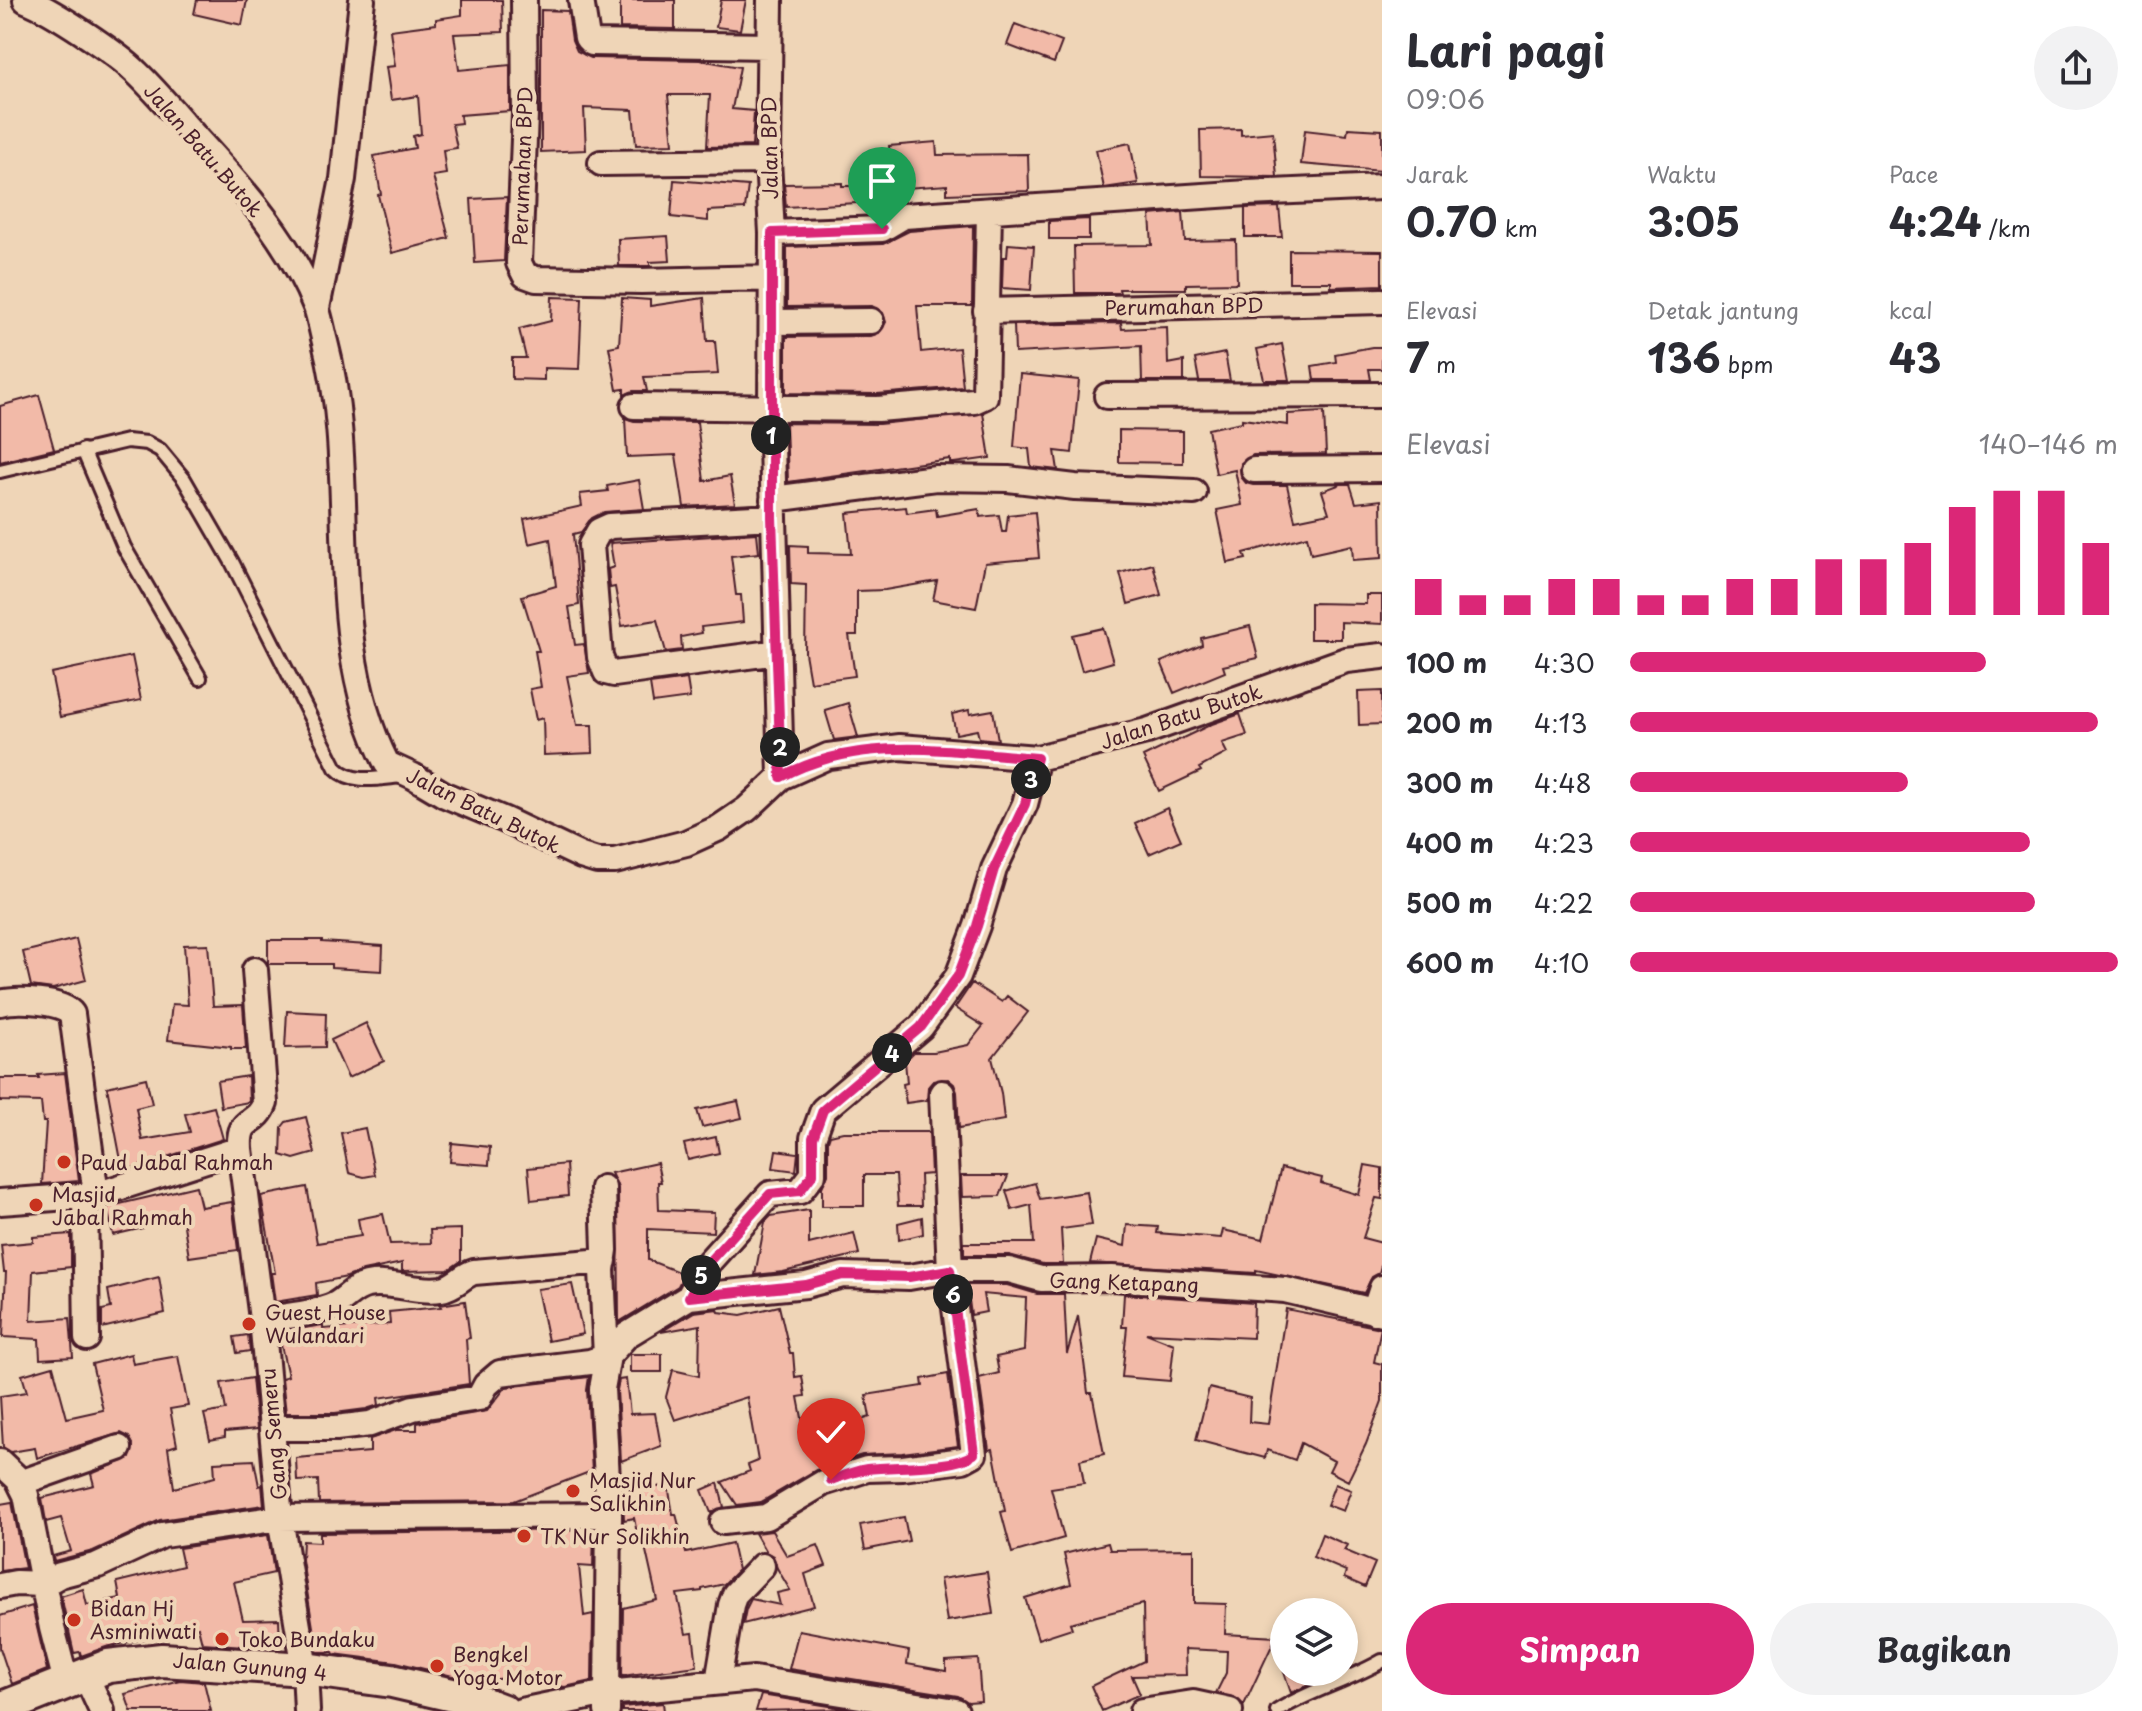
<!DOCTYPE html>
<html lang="id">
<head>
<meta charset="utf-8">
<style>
  :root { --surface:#fff; --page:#f2f2f3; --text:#2b2b33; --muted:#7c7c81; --accent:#db2777 }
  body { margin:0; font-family:"Playpen Sans",sans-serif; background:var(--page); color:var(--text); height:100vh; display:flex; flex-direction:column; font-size:30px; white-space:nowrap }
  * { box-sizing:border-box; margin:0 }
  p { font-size:26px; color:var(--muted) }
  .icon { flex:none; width:44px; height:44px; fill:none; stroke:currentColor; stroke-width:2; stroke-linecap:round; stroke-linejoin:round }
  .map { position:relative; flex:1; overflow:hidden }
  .drawer { display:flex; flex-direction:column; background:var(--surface); width:760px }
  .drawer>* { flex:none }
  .fabs { position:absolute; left:1270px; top:1598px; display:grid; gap:16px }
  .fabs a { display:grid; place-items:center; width:88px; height:88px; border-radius:50%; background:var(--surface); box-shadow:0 4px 12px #0003; font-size:40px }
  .pin { position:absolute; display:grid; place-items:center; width:68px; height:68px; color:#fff; margin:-82px -34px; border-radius:50% 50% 50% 0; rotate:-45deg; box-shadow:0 0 8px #0007 }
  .pin .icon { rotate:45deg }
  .km { position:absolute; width:40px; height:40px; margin:-20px; border-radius:50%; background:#222; color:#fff; font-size:22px; line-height:40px; text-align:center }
  .round { display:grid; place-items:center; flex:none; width:84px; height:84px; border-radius:42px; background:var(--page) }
  .overview { display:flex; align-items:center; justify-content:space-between; height:136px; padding:0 24px }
  h1 { font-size:44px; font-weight:700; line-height:60px }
  .stats { display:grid; grid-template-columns:repeat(3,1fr); gap:12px; height:136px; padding:8px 24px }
  .stats div { display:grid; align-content:center }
  .stats b { font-size:40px; font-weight:700 }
  .stats small { font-size:22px; font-weight:400 }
  .stats p { font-size:22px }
  .chart { height:224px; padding:16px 24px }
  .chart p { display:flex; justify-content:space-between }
  .chart svg { width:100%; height:144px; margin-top:8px; stroke:var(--accent); stroke-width:6 }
  .action { display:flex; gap:16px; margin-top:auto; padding:16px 24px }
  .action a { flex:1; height:92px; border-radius:48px; background:var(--accent); color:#fff; font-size:32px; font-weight:700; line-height:92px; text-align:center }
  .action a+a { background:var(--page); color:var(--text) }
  ul { padding:0 24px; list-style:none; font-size:26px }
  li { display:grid; grid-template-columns:128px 96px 1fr; align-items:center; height:60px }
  li i { height:20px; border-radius:10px; background:var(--accent) }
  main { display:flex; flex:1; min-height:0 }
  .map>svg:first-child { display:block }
</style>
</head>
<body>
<main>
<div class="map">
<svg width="1382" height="1711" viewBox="0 0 1382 1711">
  <rect width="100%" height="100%" fill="#efd5b7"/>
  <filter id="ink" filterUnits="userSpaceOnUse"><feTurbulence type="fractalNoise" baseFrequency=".0125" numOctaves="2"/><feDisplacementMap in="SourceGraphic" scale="16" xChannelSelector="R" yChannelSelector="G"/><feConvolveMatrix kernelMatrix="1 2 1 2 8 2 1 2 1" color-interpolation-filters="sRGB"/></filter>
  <g filter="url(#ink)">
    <!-- building -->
    <path fill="#f2baa8" stroke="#4a1f2b" stroke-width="2" d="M197,0H247L242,25L194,14Z
      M462,0H502L503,32L454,34L459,70L510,65V111L460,115L461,123L452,124L457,148L443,150L446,174L433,176L449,238L392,253L378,195L381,194L374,156L415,148L413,136L421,134L418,96L391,100L386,67L395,66L390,30L436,24V19L462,15Z
      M620,0H675V29L620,28Z
      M721,0H746L740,30L716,27Z
      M541,10L568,11L572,40L577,51L591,58L700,60L740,67L732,109L754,111L752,146L707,147L710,95H668L673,144L636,145L633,110L584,108L586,150L541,152Z
      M1015,24L1062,42L1054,63L1007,45Z
      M1348,128L1382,130V171L1301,164L1305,130L1347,135Z
      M1241,129V135L1273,132L1277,177L1201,176L1200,130Z
      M936,142L937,155L1028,154L1029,191L947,194V185L892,189L889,146Z
      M1130,143L1138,183L1104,188L1096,150Z
      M674,180L748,186L745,209L708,211V221L671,217Z
      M842,183V186H874V202L786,207L784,184Z
      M507,197L504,261L475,263L471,199Z
      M1279,207L1282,237H1245V208Z
      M1183,212L1185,241L1236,240L1237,283L1186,284V289H1119L1120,293H1075L1074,246L1152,245L1150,215Z
      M1089,219V239H1049V221Z
      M973,226L972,306H917L921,352L959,348L963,387L877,394L786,393V337L871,336L879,333L886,322L883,313L872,306L787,307V247L883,244L909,231Z
      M668,236L670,261L650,262V266H619L618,239Z
      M1008,244L1034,246L1031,290L1002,288L1003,257H1007Z
      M1289,250L1382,251V285L1331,287V282H1289Z
      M552,297L582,298L579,369L544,368V380L512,379V358H526L519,329L551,321Z
      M622,298L650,300V306L704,298L707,341H715L718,374L644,377L647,391H633L624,395V389L617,390L609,347L619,345Z
      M1121,323L1122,329L1167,327L1168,364L1184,361V381H1142L1141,346L1015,353L1014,325Z
      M1282,344L1289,380H1264L1257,349Z
      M1372,347H1382V369H1369L1371,380H1314L1312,366L1336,362L1335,354Z
      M1225,353L1230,381H1199L1195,359Z
      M1020,374L1079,380L1072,453L1055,451L1058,470L1031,467L1029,449L1014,447Z
      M39,395L54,449L0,462V406Z
      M1324,412L1326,454L1253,455L1241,463V477L1246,483L1253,485H1287L1295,520L1329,513L1322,491L1341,484H1350L1356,503L1381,500L1382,558L1353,560L1352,545L1311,554L1307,536L1244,553L1246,559L1228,563L1217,510L1242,505L1235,470L1216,474L1208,429L1242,422V419L1288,425V414Z
      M983,413L990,458L954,463H950V459L788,482L786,423L879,424Z
      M625,418L634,421L697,422L704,481L730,476L735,504L684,507L676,455L627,457Z
      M1119,430L1183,431V463L1119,462Z
      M639,480L644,509L604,512L592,518L581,532L573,534L579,605L569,607L575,645L584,644L589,673L567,676L577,725H592L593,753L544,755L543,718L536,720L530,689L541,687L535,651H539L522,596L556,586L550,539L529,544L524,519L582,506L580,494L608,491L607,486Z
      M906,507L907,513L936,509L937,516L979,509L980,517L999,515L1002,532H1006L1008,515L1035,512L1039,558L985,563L976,608L933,600L937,581L885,590L857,591V635H849L855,676L810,682L805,653L806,585L791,584L790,545L808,546V553L851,554L847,513Z
      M757,533L759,553L731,556L736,595H741L743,622L701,627L702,633L681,637L682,650L666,652L657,620L622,626L615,587L610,588L608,569L614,567L610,543Z
      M1153,564L1161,595L1128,604L1120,573Z
      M1366,595H1382V624L1341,622V639H1310V603L1366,604Z
      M1250,626L1258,658L1223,666L1225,672L1174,693L1161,662L1202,645L1201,638Z
      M1103,628L1113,662L1082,671L1072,635Z
      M132,656L141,700L60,717L51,673Z
      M687,679L690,698L653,703L650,684Z
      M1382,691V724L1359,725L1358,692Z
      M848,703L858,737L834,740L825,710Z
      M969,710L970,714L993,710L998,740L979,738L977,730L956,734L952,714Z
      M1240,714L1247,735L1222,743L1227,753L1199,768L1201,771L1159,791L1143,757L1212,724Z
      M1167,808L1181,840L1149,854L1135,823Z
      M76,939L86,980L53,989L31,986L23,952Z
      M268,940H322V942L383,946L382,971L331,968V964H268Z
      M208,944L213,1006L243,1005L246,1049H231V1047L168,1040L172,1004L188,1005L184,945Z
      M972,983L1002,1002L1007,996L1028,1012L992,1058L1001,1093L1004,1120L959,1128L957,1092L954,1084L948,1079L933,1081L928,1087L927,1100L906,1103L903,1084L907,1083L905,1061L914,1052H934L968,1045L983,1026L955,1008Z
      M287,1011L326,1013L325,1047L285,1048Z
      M366,1023L384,1061L348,1078L331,1040Z
      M65,1073L79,1181L42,1184L46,1122H43L41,1102L0,1101V1078H39L38,1075Z
      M248,1076L249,1102L221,1107L217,1081Z
      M146,1078L152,1104L136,1108L142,1140L190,1132L185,1114L214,1107L223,1139L123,1171L107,1087Z
      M738,1101L742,1118L702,1127L697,1110Z
      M306,1117L315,1153L294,1159L281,1155L282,1127L286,1122Z
      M365,1128L375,1175L364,1177L349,1173L341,1133Z
      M843,1132H929L931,1174L920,1175L921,1206H898L896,1175H864V1206H822V1187L828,1174V1141L830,1135Z
      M716,1137L719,1153L688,1160L684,1144Z
      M452,1143L490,1147L489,1165L450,1162Z
      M776,1150L798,1153L796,1171L773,1168Z
      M657,1163L661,1182H658L659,1210L714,1212L713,1232L648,1229V1260L684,1274L678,1286L619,1322L618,1188L611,1173Z
      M566,1164L568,1196L531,1200L528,1168Z
      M1365,1165L1382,1168V1199L1376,1198L1363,1238L1382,1243V1262L1379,1273L1372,1277L1364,1293L1256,1270V1273L1090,1263L1096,1239L1125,1246L1127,1225L1158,1227L1157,1233L1221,1238L1223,1230L1263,1239L1281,1168L1322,1178L1321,1183L1359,1195Z
      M961,1176H1008L1000,1196L962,1197Z
      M1035,1183L1040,1199L1087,1192L1092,1225L1061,1229L1063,1264H1043L1009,1255H964V1243H1034L1031,1205L1012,1210L1006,1191Z
      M196,1186L201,1207L232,1202L238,1250L189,1257L182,1213L142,1222L143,1228L113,1235L107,1207Z
      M307,1187L317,1243L361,1236L358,1219L383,1214L390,1244L431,1243L430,1230L461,1229V1261L448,1270L402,1271V1263L363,1271L347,1277L316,1283L317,1295L275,1302L271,1273H275L261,1196Z
      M809,1210V1244L854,1233L859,1254L783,1272L755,1275L765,1222L771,1216Z
      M922,1217L923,1234L899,1240L898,1223Z
      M71,1234V1267L33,1271L31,1321L70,1318L73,1357L40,1359L39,1339L3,1337L6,1272H4L1,1245L33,1242V1237Z
      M159,1277L165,1313L102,1328V1310L111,1308L108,1290Z
      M572,1284L583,1334L548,1341L537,1289Z
      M967,1285H1007L1037,1294H1064L1067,1354L1078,1316L1088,1393H1092L1104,1454L1080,1460L1084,1483L1051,1488L1064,1538L1012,1553L1001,1512L1005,1511L993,1449L989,1450L979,1378L999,1373L996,1357L1024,1351L1026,1298L983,1294L986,1312L971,1315Z
      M1124,1294L1254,1303L1253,1338L1146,1333L1174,1344L1170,1381L1122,1377L1127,1327H1122Z
      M465,1301L470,1338L466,1339L469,1384L378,1398L379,1405L366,1409L335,1413H286L282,1378L288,1376L278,1332L323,1325V1329L390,1324L389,1312L441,1307L440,1305Z
      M779,1306L790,1353H793L795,1377L802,1376L805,1396L798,1397L806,1439L870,1417L866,1395L923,1386L922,1379L948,1374L958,1446L902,1453L862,1455L816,1470L761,1502L737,1505L722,1482L750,1471L748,1465L758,1461L747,1397L675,1420L666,1397L673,1370L699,1376L700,1325L661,1332L694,1312L718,1309L719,1312L741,1315Z
      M1286,1309L1381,1328L1374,1362L1382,1364V1401L1366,1444L1348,1481L1329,1471L1334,1461L1301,1443L1295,1460L1267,1450L1265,1458L1196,1440L1209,1388L1250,1398L1249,1422L1268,1424Z
      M248,1335L250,1351L237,1353L234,1337Z
      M131,1354L133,1364L178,1356L188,1406L170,1409L177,1445L168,1448L174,1488L215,1477L214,1462L254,1460L259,1486L262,1485L264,1505L160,1520L93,1551L54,1561L53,1556L71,1551L61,1518L46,1522L42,1498L94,1485L91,1474L130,1458L133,1444L129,1437L121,1433L37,1458L35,1448L11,1452L3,1447L0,1396L27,1392L22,1375L53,1366L67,1418L103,1410L92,1364Z
      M630,1354H662V1372H630Z
      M589,1377L587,1390L592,1471L514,1501L319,1503L318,1480L297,1481L296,1458L370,1452V1439L396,1430H417V1423L487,1411L506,1387Z
      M252,1378L257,1429L225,1432V1437L210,1440L204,1414L226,1410L221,1383Z
      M626,1379L630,1414L655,1413L661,1446L621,1461L617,1390L619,1380Z
      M718,1483L724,1507L711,1513L702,1490Z
      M1335,1484L1351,1490L1343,1511L1327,1505Z
      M668,1485L673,1514H676L686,1553L732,1543L738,1570L724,1584L702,1589V1591L677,1594L686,1634L693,1633L697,1666L622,1676L623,1608L657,1600L644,1542L639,1543L634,1518L624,1520L623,1493Z
      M12,1502L25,1568L0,1571V1504Z
      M904,1517L909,1541L865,1550L860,1525Z
      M594,1530L593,1567L579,1566L584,1616L593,1614L592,1681L565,1687L553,1685L555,1673L489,1680V1685L396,1662L334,1654L333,1652H317L302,1560L303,1541L320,1542V1533Z
      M772,1531L787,1556L818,1545L826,1566L805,1574L814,1606L743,1624L746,1609L751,1599L780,1605L777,1593L790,1590L777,1568L773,1556L766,1552L755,1533Z
      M1322,1534L1347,1545L1344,1550L1375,1563L1365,1587L1344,1578L1346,1571L1313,1557Z
      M268,1535L274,1573L234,1582L243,1620L279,1619L280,1644L245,1646L202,1643L198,1627L106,1647L81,1656L80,1652L74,1653L61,1596L83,1589L87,1605L120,1598L117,1582L183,1566L179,1548Z
      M1108,1543L1110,1550L1194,1549V1603L1226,1604L1225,1634L1276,1637L1244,1705L1234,1697L1216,1693L1226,1673L1227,1651L1185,1649L1186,1675L1132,1676L1140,1694L1102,1711L1091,1686L1144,1661L1143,1604L1070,1623L1072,1628L1038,1639L1025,1598L1071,1584L1064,1554Z
      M987,1572L993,1614L947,1621L940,1579Z
      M32,1606L47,1670L12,1684L0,1648V1616Z
      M799,1630L909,1651L907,1664L946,1671V1661L978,1659L981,1701L968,1702L958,1696L789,1669Z
      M1284,1672H1338L1291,1693Z
      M180,1680L204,1682L211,1711H131L125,1694Z
      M761,1695L848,1709L756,1711Z
      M663,1703L664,1711H622V1707Z"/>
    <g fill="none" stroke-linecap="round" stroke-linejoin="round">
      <!-- service casing -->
      <g stroke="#4a1f2b" stroke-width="18">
        <path id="service" d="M83,450L124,547L200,678
          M0,471L127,441L147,443L160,450L184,479L232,562L336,768C352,785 380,778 402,776
          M1277,1711C1310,1690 1348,1681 1382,1661"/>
      </g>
      <!-- minor casing -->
      <g stroke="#4a1f2b" stroke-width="30">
        <path id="minor" d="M26,0C52,10 118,54 137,73C159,94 178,118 198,140C244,190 291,243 316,307C320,318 322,331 325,342C361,478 321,637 387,764L413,776L445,795L505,820L581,856L597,861H615L686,843L719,828L747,809L781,777L828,756L900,747L1037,758L1147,731L1346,660L1382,656
          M524,0L525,114L519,263L525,275L536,279L641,281L771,278
          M581,0L587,38L592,43L769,46
          M770,0L768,161L772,233L771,407L781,777
          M601,163L768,161
          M772,233L882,229L904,216L1248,193L1382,187
          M317,308L343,179L362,0
          M986,311L1382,301
          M773,322L871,321
          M1107,396L1382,395
          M634,406L878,409L974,401L985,396L989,212
          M1254,470L1382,469
          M773,499L936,478L1008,479L1075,487L1194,492
          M772,517L610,526L599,531L591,545L600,657L606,672L614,674L778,652
          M255,970L265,1103C256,1128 238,1114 240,1149L262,1319L280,1518L305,1669L307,1711
          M0,1003C16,999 62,1000 72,1014L96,1195
          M603,1188L605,1250L602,1270L606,1357
          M85,1196L87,1338
          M0,1202L96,1195L240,1149
          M689,1297L706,1265L770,1194L800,1191L813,1174V1138L823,1110L921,1027L958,976L977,926L994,869L1025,804L1037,758
          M1374,1312L1382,1288
          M262,1319C284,1316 309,1315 330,1307C345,1302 350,1289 367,1285C391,1280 417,1293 441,1289C455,1287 461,1276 474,1272L604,1261
          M273,1428H336L370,1424L413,1408L479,1398L486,1385L500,1373L590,1362L608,1356L627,1335L689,1297L806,1285L843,1275L909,1277L950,1270H1009L1041,1279L1112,1278L1285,1290L1382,1313
          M0,1462L18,1479L26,1495L52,1628L66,1682
          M20,1483L119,1448
          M723,1522L766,1517L823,1483L867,1469L903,1468L963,1460L974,1454L950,1270L942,1093
          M0,1586L16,1583L44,1584L60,1575L98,1565L163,1535L280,1518L609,1515
          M85,1674L102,1711
          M718,1682L731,1605L735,1594L762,1566
          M521,1711L607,1693L609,1515L602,1389L608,1356
          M607,1711V1693L754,1679L956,1711
          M1142,1711L1193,1703L1230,1711"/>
      </g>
      <!-- tertiary casing -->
      <g stroke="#4a1f2b" stroke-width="38">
        <path id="tertiary" d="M0,1709L108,1666L162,1660L305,1669L392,1681L474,1700L503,1711"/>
      </g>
      <!-- service -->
      <use href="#service" stroke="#efd5b7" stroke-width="12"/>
      <!-- minor -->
      <use href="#minor" stroke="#efd5b7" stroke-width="24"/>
      <!-- tertiary -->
      <use href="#tertiary" stroke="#efd5b7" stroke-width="32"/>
    </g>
  </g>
  <g fill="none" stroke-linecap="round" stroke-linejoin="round" filter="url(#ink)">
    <!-- route casing -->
    <g stroke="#fff" stroke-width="16">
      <path id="route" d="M831,1480C842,1476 855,1471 867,1469C896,1465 951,1470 974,1454L950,1270L909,1277L843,1275L806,1285L689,1297L706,1265L770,1194L800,1191L813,1174V1138L823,1110L921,1027L958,976L977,926L994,869L1025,804L1037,758C951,751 860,734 781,777L772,517V233L882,229"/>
    </g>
    <!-- route -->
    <use href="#route" stroke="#db2777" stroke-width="10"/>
  </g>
  <!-- markers -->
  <g fill="#c8321e" stroke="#efd5b7" stroke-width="3">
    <circle cx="64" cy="1162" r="8"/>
    <circle cx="36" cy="1205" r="8"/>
    <circle cx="249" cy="1324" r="8"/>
    <circle cx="573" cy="1491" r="8"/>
    <circle cx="524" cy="1536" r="8"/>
    <circle cx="74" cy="1620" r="8"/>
    <circle cx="222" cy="1639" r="8"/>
    <circle cx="437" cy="1666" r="8"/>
  </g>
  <g text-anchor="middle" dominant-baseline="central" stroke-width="8" stroke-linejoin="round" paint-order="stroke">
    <!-- street labels -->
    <g font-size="20" fill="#4a1f2b" stroke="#efd5b7">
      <text transform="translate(769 148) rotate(-91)">Jalan BPD</text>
      <text transform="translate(204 150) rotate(49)">Jalan Batu Butok</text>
      <text transform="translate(522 166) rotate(-88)">Perumahan BPD</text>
      <text transform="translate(1184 306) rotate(-1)">Perumahan BPD</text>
      <text transform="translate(1181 716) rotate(-18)">Jalan Batu Butok</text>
      <text transform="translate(484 810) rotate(26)">Jalan Batu Butok</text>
      <text transform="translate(1124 1282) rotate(2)">Gang Ketapang</text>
      <text transform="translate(273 1434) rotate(-95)">Gang Semeru</text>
      <text transform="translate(250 1666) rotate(5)">Jalan Gunung 4</text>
    </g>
    <!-- poi labels -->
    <g font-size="20" fill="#4a1f2b" stroke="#efd5b7" text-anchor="start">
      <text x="80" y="1162">Paud Jabal Rahmah</text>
      <text x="52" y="1194">Masjid<tspan x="52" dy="23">Jabal Rahmah</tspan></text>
      <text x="265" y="1312">Guest House<tspan x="265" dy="23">Wulandari</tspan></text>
      <text x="589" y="1480">Masjid Nur<tspan x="589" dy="23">Salikhin</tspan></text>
      <text x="540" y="1536">TK Nur Solikhin</text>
      <text x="90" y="1608">Bidan Hj<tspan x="90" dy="23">Asminiwati</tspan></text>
      <text x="238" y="1639">Toko Bundaku</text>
      <text x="453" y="1654">Bengkel<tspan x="453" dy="23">Yoga Motor</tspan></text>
    </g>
  </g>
</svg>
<div class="fabs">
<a><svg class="icon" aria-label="layers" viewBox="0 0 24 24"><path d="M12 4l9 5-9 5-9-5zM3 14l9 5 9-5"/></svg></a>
</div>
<div class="pin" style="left:882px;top:229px;background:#1e9e55"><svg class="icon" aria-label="arrive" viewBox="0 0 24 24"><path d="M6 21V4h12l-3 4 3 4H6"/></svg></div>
<div class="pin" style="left:831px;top:1480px;background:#d93025"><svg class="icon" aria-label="check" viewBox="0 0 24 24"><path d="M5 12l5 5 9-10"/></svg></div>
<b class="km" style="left:771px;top:435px">1</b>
<b class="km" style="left:780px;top:747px">2</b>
<b class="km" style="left:1031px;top:779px">3</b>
<b class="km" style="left:892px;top:1053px">4</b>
<b class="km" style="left:701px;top:1275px">5</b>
<b class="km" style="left:953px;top:1294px">6</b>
</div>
<section class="drawer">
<div class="overview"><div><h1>Lari pagi</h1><p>09:06</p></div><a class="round"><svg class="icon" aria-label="share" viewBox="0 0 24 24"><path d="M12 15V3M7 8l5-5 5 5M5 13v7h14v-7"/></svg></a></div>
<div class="stats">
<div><p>Jarak</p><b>0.70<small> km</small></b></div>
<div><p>Waktu</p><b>3:05</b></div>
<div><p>Pace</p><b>4:24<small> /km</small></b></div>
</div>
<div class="stats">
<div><p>Elevasi</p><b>7<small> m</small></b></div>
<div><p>Detak jantung</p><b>136<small> bpm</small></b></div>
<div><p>kcal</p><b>43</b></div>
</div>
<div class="chart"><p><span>Elevasi</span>140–146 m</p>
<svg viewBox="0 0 160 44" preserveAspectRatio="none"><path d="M5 44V33M15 44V38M25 44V38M35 44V33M45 44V33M55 44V38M65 44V38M75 44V33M85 44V33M95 44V27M105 44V27M115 44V22M125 44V11M135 44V6M145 44V6M155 44V22"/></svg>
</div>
<ul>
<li><b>100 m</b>4:30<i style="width:73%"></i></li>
<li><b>200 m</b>4:13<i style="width:96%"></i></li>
<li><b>300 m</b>4:48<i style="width:57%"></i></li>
<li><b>400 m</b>4:23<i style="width:82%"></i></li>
<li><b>500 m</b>4:22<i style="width:83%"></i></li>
<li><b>600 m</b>4:10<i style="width:100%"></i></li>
</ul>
<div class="action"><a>Simpan</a><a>Bagikan</a></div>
</section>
</main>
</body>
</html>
